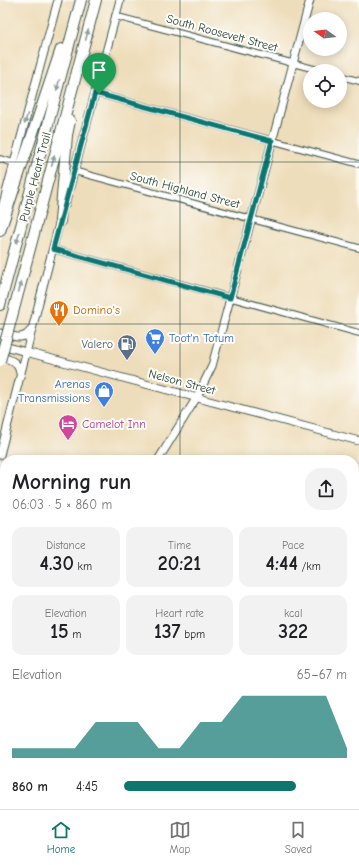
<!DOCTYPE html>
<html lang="en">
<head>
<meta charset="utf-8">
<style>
  :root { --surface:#fff; --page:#f2f2f2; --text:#202124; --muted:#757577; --line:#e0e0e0; --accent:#0f766e }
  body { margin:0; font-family:"Comic Neue",sans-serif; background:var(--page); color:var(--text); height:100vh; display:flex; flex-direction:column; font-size:15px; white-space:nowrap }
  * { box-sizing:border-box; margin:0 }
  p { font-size:13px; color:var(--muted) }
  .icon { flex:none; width:22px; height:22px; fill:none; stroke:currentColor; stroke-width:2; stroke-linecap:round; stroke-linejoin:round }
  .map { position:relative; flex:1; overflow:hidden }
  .drawer { position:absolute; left:0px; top:455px; width:359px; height:354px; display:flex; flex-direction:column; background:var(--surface); border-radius:16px 16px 0 0; box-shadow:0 2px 10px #0003 }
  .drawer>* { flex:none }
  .needle { width:26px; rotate:285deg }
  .tools { position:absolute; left:303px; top:12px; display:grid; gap:8px }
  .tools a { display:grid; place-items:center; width:44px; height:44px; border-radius:50%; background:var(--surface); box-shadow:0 2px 10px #0003; font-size:20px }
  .pin { position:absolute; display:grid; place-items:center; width:34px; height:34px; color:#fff; margin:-41px -17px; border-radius:50% 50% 50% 0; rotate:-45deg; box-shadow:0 0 4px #0007 }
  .pin .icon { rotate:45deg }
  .round { display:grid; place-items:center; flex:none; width:42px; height:42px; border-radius:16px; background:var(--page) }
  .head { display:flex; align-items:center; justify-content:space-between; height:68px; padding:0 12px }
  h1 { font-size:22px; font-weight:800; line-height:30px }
  .stats { display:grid; grid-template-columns:repeat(3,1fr); gap:6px; height:68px; padding:4px 12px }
  .stats div { display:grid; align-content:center; border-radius:10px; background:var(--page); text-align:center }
  .stats b { font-size:20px; font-weight:800 }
  .stats small { font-size:11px; font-weight:400 }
  .stats p { font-size:11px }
  .chart { height:112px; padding:8px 12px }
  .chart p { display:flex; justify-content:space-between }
  .chart svg { width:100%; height:72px; margin-top:4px; fill:var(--accent); opacity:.7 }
  ul { padding:0 12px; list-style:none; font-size:13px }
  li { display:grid; grid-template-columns:64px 48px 1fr; align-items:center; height:30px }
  li i { height:10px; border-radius:5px; background:var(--accent) }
  .tabs { display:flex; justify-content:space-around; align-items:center; height:56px; border-top:1px solid var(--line); background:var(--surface); font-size:11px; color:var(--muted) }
  .tabs a { display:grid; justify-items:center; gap:2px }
  .tabs .selected { color:var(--accent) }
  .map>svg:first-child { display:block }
</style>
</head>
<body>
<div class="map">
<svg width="359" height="809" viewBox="0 0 359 809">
  <rect width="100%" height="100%" fill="#fdfcf7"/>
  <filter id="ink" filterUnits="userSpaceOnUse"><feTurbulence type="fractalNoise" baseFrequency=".025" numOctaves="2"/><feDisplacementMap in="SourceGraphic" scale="8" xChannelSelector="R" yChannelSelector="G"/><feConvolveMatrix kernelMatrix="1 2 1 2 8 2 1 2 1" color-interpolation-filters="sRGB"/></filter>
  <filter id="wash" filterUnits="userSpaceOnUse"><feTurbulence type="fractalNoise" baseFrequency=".012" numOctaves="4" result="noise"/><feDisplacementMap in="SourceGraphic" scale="16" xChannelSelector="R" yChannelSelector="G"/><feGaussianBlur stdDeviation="0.9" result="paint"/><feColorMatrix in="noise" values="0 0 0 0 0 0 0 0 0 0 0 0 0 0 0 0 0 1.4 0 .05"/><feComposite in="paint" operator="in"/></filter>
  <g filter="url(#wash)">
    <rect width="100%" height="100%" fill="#eeddba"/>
  </g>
  <g filter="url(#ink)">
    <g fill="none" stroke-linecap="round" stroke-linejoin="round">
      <!-- minor casing -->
      <g stroke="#3e5548" stroke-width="8">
        <path id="minor" d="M115,16L322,71
          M340,76L359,81
          M95,93L359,164
          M0,159L14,163
          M74,171L359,248
          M53,249L359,333
          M354,676L359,665
          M354,685L359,688
          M100,809L103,804
          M218,809L223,804
          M358,809L359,808"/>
      </g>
      <!-- tertiary casing -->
      <g stroke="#3e5548" stroke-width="9">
        <path id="tertiary" d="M26,352L359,441
          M158,460L197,397L212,366L310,0
          M2,809L5,804"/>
      </g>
      <!-- secondary casing -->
      <g stroke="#3e5548" stroke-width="9">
        <path id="secondary" d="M65,205L120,0
          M0,215L58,0
          M0,333C11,335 23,342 30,331
          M1,345L26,352
          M0,356C10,360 18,361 20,373
          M0,455L61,216"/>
      </g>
      <!-- motorway casing -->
      <g stroke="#3e5548" stroke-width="12">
        <path id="motorway" d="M60,221L67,135L70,121
          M0,231L61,49
          M0,305L81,0
          M10,324L96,0"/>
      </g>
      <!-- minor -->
      <use href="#minor" stroke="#fff" stroke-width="5.5"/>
      <!-- tertiary -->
      <use href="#tertiary" stroke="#fff" stroke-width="7"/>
      <!-- secondary -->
      <use href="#secondary" stroke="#fff" stroke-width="7"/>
      <!-- motorway -->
      <use href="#motorway" stroke="#fff" stroke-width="10"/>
      <!-- motorway-bridge casing -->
      <g stroke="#3e5548" stroke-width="12" stroke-linecap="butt">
        <path id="motorway-bridge" d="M0,361L10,324"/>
      </g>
      <!-- motorway-bridge -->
      <use href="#motorway-bridge" stroke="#fff" stroke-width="10"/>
    </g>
    <!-- one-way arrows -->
    <defs><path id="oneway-solid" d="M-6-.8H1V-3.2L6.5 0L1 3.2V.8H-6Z"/></defs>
    <g fill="#8f9e9a">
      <use href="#oneway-solid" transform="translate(87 35) rotate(-75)"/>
      <use href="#oneway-solid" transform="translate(58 85) rotate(105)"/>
      <use href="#oneway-solid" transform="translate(26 119) rotate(105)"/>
      <use href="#oneway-solid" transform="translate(53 161) rotate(-75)"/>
      <use href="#oneway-solid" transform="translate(18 238) rotate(105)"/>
      <use href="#oneway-solid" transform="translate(20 287) rotate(-75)"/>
    </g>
  </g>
  <g fill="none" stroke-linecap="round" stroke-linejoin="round" filter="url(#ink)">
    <!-- route casing -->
    <g stroke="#fff" stroke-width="8">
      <path id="route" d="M95,93L272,141L230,298L53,249Z"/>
    </g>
    <!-- route -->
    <use href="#route" stroke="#0f766e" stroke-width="5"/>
  </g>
  <!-- grid -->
  <path fill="none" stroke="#1f3d34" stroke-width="1" stroke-opacity="0.55" d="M180,0V460M0,162H359M0,324H359M0,485H5M354,485H359M0,647H5M354,647H359M180,804V809"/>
  <!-- icons -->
  <defs>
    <g id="restaurant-pin" transform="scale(1)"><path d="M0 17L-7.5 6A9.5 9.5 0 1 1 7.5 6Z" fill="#e8710a" stroke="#fdfcf7"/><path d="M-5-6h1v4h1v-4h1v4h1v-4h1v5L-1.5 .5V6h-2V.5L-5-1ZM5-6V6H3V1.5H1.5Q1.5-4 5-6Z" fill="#fff"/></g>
    <g id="supermarket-pin" transform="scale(1)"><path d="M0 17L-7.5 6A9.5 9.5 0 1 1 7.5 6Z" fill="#3f7fe0" stroke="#fdfcf7"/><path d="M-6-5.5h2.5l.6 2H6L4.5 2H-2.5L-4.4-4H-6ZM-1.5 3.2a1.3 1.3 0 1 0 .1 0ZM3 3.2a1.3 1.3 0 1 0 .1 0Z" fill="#fff"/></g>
    <g id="fuel-pin" transform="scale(1)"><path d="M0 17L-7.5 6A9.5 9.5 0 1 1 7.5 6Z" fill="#5c6f8a" stroke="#fdfcf7"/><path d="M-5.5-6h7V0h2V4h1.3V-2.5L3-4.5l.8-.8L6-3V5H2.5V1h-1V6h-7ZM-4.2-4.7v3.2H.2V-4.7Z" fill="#fff"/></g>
    <g id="shop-pin" transform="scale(1)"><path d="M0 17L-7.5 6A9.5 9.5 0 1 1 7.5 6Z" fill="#3f7fe0" stroke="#fdfcf7"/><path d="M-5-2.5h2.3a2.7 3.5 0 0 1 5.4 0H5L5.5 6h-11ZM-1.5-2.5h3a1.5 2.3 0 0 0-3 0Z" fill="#fff"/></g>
    <g id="hotel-pin" transform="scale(1)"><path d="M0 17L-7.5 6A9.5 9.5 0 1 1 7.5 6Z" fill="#d1479c" stroke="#fdfcf7"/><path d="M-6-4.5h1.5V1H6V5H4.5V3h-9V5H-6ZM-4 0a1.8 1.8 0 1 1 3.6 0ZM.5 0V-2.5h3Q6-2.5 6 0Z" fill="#fff"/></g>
  </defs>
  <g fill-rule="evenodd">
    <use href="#restaurant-pin" x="59" y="310"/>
    <use href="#supermarket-pin" x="155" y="338"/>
    <use href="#fuel-pin" x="127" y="344"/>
    <use href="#shop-pin" x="104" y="391"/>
    <use href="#hotel-pin" x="68" y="424"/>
  </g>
  <g text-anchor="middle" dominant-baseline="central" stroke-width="4" stroke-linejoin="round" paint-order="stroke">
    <!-- street labels -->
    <g font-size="12" fill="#1f3d34" stroke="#fdfcf7">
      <text transform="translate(222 33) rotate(15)">South Roosevelt Street</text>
      <text transform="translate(35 177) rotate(-75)">Purple Heart Trail</text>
      <text transform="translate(185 190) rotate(15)">South Highland Street</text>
      <text transform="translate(182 382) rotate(15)">Nelson Street</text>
    </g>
    <!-- food labels -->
    <g font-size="12" fill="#c56008" stroke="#fdfcf7" text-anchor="start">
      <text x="73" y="310">Domino's</text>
    </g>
    <!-- shop labels -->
    <g font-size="12" fill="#366cbe" stroke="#fdfcf7" text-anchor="start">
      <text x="169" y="338">Toot'n Totum</text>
      <text x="90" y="384" text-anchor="end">Arenas<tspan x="90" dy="14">Transmissions</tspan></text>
    </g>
    <!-- service labels -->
    <g font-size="12" fill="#4e5e75" stroke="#fdfcf7" text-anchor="end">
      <text x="113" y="344">Valero</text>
    </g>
    <!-- hotel labels -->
    <g font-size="12" fill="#b23c85" stroke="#fdfcf7" text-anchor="start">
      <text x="82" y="424">Camelot Inn</text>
    </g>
  </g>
</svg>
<div class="tools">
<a><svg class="needle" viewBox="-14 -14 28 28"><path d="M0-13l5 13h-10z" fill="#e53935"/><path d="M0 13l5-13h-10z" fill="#757577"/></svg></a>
<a><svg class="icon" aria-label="locate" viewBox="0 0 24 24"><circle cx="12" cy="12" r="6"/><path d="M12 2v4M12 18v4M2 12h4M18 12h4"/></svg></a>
</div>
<div class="pin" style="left:99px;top:94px;background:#1e9e55"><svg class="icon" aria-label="arrive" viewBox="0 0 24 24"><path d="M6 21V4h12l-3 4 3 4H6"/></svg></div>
<section class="drawer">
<div class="head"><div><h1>Morning run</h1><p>06:03 · 5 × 860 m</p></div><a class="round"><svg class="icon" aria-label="share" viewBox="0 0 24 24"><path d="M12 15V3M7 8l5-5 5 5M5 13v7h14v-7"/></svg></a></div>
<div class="stats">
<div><p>Distance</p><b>4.30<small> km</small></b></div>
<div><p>Time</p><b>20:21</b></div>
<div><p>Pace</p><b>4:44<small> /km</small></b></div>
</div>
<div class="stats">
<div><p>Elevation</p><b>15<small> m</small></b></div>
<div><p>Heart rate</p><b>137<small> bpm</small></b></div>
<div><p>kcal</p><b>322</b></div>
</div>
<div class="chart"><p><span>Elevation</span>65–67 m</p>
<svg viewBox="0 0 160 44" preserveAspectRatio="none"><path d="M0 44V38L10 38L20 38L30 38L40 22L50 22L60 22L70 38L80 38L90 22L100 22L110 6L120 6L130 6L140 6L150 6L160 38V44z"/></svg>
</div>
<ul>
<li><b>860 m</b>4:45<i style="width:77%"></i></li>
</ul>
</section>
</div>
<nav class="tabs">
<a class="selected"><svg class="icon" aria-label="home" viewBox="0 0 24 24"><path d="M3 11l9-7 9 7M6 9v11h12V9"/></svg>Home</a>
<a><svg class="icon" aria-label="map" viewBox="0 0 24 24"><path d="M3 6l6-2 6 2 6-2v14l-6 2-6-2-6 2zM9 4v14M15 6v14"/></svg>Map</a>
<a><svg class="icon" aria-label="saved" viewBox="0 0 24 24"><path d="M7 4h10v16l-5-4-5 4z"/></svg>Saved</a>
</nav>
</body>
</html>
